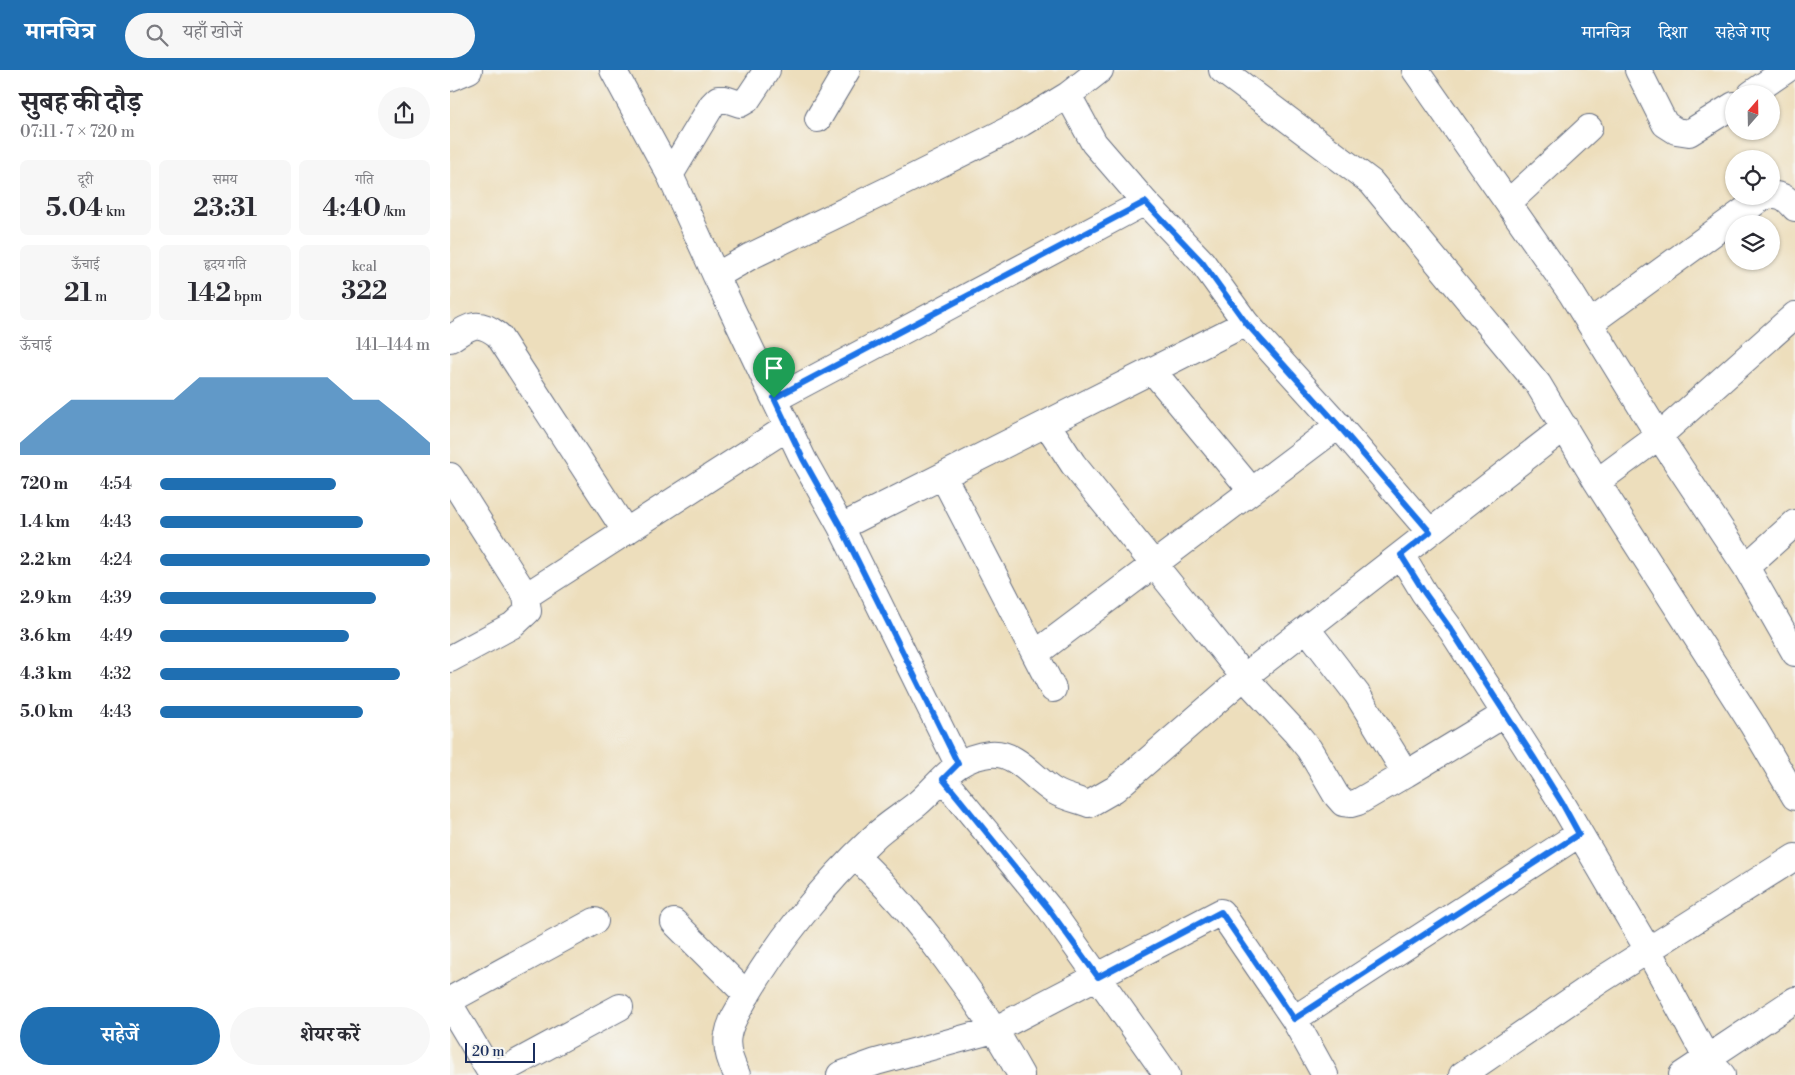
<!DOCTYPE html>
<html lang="hi">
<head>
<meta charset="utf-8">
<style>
  :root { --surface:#fff; --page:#f7f7f7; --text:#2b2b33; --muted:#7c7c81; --accent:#1f6fb2 }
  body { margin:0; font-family:"Libre Bodoni","Noto Serif Devanagari",serif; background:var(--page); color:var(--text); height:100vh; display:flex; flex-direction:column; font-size:19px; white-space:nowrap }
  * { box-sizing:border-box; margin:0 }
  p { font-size:16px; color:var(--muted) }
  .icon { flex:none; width:28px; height:28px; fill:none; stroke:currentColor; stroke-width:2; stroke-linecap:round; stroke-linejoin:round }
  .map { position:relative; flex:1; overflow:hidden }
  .drawer { display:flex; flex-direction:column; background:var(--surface); width:450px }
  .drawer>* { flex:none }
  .needle { width:32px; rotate:20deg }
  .tools { position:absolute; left:1275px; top:15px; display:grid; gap:10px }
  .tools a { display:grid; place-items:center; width:55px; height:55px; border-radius:50%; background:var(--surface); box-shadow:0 1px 4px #0004; font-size:25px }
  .scale { position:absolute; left:15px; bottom:12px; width:70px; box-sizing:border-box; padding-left:5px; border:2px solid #1b2f5e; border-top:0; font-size:14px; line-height:18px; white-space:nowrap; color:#1b2f5e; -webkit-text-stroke:4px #f6f6f2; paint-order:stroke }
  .pin { position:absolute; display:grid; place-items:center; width:42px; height:42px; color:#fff; margin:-51px -21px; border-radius:50% 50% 50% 0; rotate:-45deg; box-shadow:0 0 5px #0007 }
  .pin .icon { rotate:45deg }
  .round { display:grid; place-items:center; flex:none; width:52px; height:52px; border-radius:26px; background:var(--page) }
  .summary { display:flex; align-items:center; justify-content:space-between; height:85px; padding:0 20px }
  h1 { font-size:28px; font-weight:700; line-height:38px }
  .stats { display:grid; grid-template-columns:repeat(3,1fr); gap:8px; height:85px; padding:5px 20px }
  .stats div { display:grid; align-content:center; border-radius:8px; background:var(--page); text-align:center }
  .stats b { font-size:25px; font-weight:700 }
  .stats small { font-size:14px; font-weight:400 }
  .stats p { font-size:14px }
  .chart { height:140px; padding:10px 20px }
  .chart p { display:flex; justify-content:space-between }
  .chart svg { width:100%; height:90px; margin-top:5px; fill:var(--accent); opacity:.7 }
  .action { display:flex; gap:10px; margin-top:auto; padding:10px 20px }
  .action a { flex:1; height:58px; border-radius:30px; background:var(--accent); color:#fff; font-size:20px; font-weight:700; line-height:58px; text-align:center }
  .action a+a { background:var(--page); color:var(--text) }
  ul { padding:0 20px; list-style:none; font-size:16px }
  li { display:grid; grid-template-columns:80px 60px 1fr; align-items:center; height:38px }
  li i { height:12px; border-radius:6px; background:var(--accent) }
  header { display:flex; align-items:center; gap:30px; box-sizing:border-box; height:70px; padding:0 25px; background:var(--accent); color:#fff }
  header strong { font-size:24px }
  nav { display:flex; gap:28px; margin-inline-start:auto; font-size:18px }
  .search { width:350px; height:45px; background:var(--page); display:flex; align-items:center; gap:12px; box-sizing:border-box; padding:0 18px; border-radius:28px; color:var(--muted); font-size:19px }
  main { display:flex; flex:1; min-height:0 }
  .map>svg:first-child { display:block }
</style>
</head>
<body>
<header>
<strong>मानचित्र</strong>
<div class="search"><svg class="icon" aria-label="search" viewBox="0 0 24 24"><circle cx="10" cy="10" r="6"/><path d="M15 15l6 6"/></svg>यहाँ खोजें</div>
<nav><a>मानचित्र</a><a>दिशा</a><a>सहेजे गए</a></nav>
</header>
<main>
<section class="drawer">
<div class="summary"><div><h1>सुबह की दौड़</h1><p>07:11 · 7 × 720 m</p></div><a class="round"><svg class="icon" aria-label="share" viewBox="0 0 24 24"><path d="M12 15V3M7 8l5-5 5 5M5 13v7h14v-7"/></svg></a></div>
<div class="stats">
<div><p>दूरी</p><b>5.04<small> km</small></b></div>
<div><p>समय</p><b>23:31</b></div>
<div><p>गति</p><b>4:40<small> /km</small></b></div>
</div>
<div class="stats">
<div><p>ऊँचाई</p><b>21<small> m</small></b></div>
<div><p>हृदय गति</p><b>142<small> bpm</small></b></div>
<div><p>kcal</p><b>322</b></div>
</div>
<div class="chart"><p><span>ऊँचाई</span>141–144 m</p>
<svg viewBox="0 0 160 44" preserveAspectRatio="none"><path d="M0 44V38L10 27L20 17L30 17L40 17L50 17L60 17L70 6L80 6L90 6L100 6L110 6L120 6L130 17L140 17L150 27L160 38V44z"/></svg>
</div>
<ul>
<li><b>720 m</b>4:54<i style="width:65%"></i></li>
<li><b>1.4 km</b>4:43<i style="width:75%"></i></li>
<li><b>2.2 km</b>4:24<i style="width:100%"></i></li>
<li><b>2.9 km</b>4:39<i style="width:80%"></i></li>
<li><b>3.6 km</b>4:49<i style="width:70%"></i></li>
<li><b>4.3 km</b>4:32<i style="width:89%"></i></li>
<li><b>5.0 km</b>4:43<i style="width:75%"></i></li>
</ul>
<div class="action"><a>सहेजें</a><a>शेयर करें</a></div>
</section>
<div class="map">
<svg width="1345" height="1005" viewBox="0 0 1345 1005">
  <rect width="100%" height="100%" fill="#f6f6f2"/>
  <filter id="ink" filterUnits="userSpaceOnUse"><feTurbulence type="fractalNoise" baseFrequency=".02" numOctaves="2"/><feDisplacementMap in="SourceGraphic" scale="10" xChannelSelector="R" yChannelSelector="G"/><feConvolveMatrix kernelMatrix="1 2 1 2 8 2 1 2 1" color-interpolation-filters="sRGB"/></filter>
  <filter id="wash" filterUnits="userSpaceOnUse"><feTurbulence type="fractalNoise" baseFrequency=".0096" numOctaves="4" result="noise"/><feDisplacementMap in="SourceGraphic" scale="20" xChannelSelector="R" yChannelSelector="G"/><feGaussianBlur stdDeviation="1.12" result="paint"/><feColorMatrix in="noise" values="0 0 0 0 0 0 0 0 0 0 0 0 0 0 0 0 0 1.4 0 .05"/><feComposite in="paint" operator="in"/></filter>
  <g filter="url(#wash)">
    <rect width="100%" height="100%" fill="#eddebc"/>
  </g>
  <g filter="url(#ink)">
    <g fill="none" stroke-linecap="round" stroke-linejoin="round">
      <!-- minor casing -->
      <g stroke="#646c7f" stroke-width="28">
        <path id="minor" d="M163,0L220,105L266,206
          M650,0L618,25L572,53L438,120L299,187L266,206L353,389L391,457L796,253
          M772,0L921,112L1088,314L1147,412L1302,654L1345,727
          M965,0L1121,223L1209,366L1296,497L1345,583
          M1188,0L1215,54L1226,61L1239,63L1284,35
          M0,8L19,0
          M1301,24L1336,0
          M618,25L644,73L695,132L752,192L796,253L881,347L980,462
          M368,49L397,0
          M220,105L262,35L268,29H275L290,34L297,30L317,0
          M1321,125C1333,124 1338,130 1345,138
          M1058,133L1139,58
          M1140,253L1310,129L1317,126
          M0,269C20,256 27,249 48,265L176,462
          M702,300L802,421
          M325,329L695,132
          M597,354L623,394L723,518L794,607L846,663L859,679L886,725L893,733L901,734L908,732L956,704
          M0,406L76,526
          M493,406L603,619
          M1147,412L1209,366L1345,245
          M391,457L508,694
          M951,485L974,523L1002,561L1112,733L1198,880L1257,989L1272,1005
          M1296,497L1345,453
          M857,559L907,624L956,704L1055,644
          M585,584L889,355
          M0,589L63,555L78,541L76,526L338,357
          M493,709L599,838L717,1005
          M405,786C468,845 529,929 571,1005
          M224,852L297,925
          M0,930L145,851
          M0,935L42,1005
          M44,1005L170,937
          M287,1005C281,993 275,978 278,965C280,951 289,940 295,928C328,871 374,814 422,769C435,756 452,746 467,734C492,713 503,688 540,684C566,681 584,709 604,721C614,727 628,730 639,734L665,719L794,607L1115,357
          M390,1005L426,992L544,960L771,842L844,949
          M875,1005L844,949L1129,764
          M1012,1005L1151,910L1345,787
          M1232,1005L1345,930"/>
      </g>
      <!-- minor -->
      <use href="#minor" stroke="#fff" stroke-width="26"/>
    </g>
  </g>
  <g fill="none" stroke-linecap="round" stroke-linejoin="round" filter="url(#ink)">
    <!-- route casing -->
    <g stroke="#fff" stroke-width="10">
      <path id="route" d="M695,132L752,192L796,253L889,356L980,462L951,485L974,522L1002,561L1084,688L1112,733L1129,764L844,949L771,842L648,907L598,838L493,709L508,694L391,457L353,389L324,328Z"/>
    </g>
    <!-- route -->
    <use href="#route" stroke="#1a73e8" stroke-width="6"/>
  </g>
</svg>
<div class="tools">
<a><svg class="needle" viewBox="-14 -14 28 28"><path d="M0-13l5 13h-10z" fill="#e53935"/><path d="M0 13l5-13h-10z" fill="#7c7c81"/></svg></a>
<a><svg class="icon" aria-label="locate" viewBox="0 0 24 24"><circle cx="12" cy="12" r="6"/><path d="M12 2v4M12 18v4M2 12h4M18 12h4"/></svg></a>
<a><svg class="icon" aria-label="layers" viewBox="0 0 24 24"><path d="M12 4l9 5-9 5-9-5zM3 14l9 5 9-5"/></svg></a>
</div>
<div class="scale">20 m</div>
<div class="pin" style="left:324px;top:328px;background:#1e9e55"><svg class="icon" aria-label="arrive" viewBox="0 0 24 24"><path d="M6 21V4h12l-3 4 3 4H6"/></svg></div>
</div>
</main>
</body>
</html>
